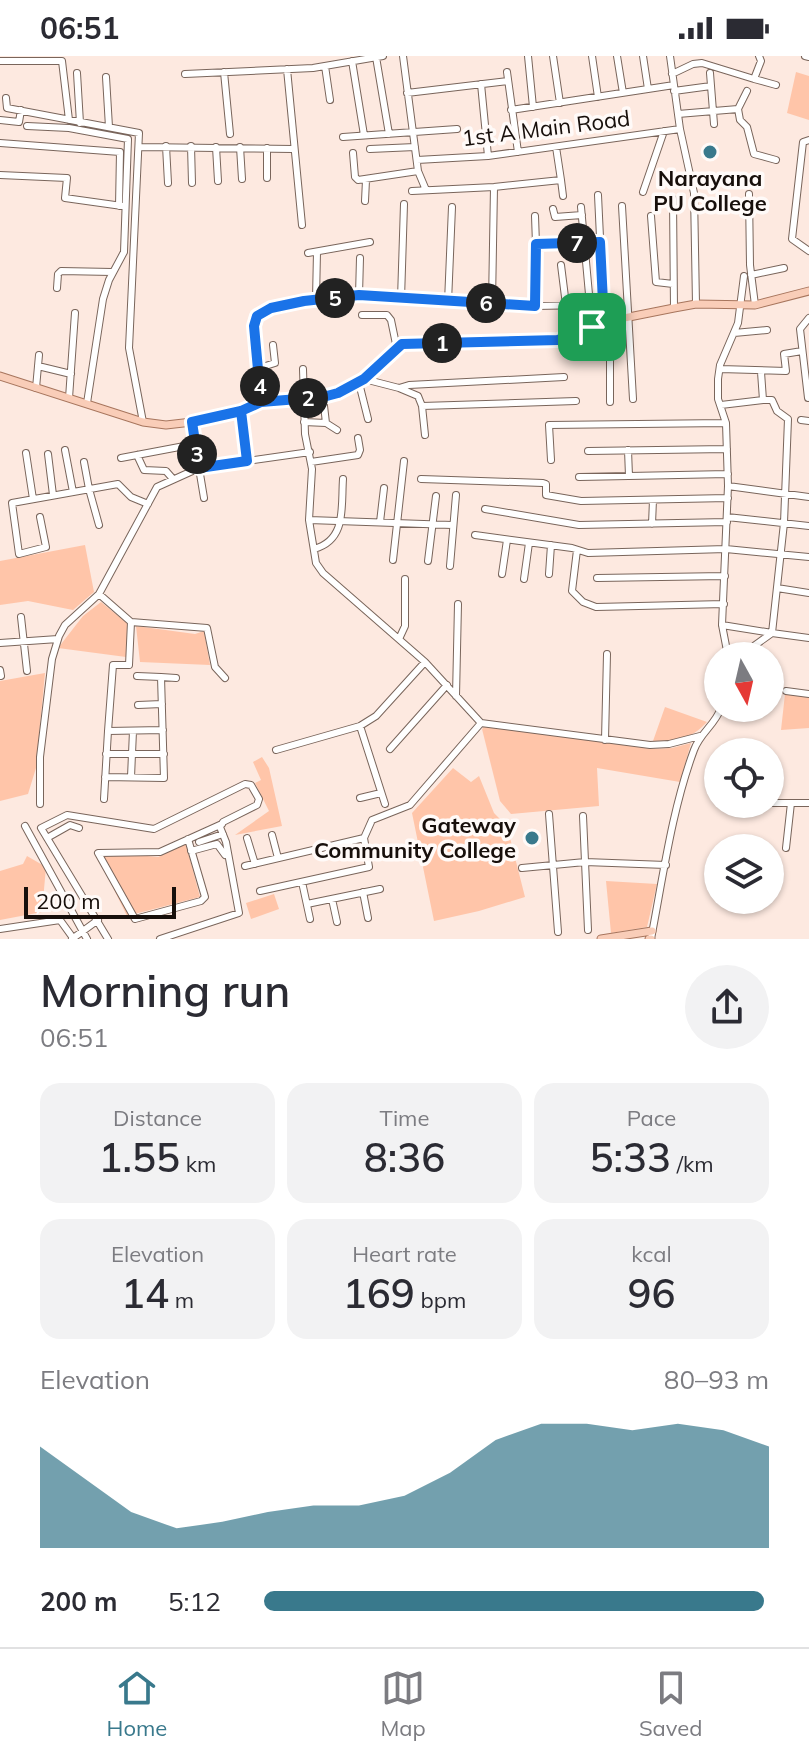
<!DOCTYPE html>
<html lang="en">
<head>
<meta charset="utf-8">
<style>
  :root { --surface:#fff; --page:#f2f2f3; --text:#2b2b33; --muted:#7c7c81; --line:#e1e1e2; --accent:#39798c }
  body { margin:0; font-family:Mulish,sans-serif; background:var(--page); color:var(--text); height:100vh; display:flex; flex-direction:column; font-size:30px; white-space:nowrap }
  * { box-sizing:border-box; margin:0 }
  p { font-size:26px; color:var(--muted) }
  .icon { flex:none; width:44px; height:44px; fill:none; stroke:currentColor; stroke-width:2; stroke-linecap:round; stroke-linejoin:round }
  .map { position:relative; height:883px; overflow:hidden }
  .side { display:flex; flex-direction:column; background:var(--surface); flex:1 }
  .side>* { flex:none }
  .needle { width:52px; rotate:172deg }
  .buttons { position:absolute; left:704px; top:586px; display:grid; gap:16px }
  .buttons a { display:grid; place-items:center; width:80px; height:80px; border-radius:50%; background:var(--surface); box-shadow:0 2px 6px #0004; font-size:40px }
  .scale { position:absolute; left:24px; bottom:20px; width:152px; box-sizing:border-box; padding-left:8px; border:4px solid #170f0b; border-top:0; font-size:22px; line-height:28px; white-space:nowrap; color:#170f0b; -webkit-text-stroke:6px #fffaf8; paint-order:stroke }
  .pin { position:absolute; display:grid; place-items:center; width:68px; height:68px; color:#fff; margin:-34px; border-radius:16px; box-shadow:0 4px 12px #0006 }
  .km { position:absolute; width:40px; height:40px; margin:-20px; border-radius:50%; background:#222; color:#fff; font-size:22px; line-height:40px; text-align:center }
  .round { display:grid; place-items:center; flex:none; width:84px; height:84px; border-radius:42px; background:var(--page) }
  .head { display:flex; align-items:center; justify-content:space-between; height:136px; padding:0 40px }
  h1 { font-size:44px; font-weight:600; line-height:60px }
  .metrics { display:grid; grid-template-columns:repeat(3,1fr); gap:12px; height:136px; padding:8px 40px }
  .metrics div { display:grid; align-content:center; border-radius:20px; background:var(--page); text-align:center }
  .metrics b { font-size:40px; font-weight:600 }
  .metrics small { font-size:22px; font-weight:400 }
  .metrics p { font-size:22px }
  .chart { height:224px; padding:16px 40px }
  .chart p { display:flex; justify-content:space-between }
  .chart svg { width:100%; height:144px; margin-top:8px; fill:var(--accent); opacity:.7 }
  ul { padding:0 40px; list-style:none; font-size:26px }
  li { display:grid; grid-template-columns:128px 96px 1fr; align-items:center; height:60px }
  li i { height:20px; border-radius:10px; background:var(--accent) }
  .status { display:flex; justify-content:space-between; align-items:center; height:56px; padding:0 40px; background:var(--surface); direction:ltr }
  .status svg { height:22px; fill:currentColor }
  .tabs { display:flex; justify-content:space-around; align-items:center; height:112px; border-top:2px solid var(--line); background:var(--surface); font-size:22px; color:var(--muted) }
  .tabs a { display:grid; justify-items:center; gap:4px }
  .tabs .selected { color:var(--accent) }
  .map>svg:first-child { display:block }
</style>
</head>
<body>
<div class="status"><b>06:51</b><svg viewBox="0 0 49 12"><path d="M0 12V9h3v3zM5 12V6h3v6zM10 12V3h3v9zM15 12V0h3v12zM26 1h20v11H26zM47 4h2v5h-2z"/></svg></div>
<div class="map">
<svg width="809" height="883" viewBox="0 0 809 883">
  <rect width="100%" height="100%" fill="#fde9e0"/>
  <!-- green -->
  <path fill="#ffc5a9" d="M796,16L809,20V64L787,57Z
    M85,489L94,536L73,554L28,545L0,549V505Z
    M101,546L128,568L126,601L58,592L83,560Z
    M136,570L195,578L204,575L210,609L140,606Z
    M45,617L36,712L28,738L0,745V625Z
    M785,638L809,641V672L781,674Z
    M665,651L707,666C691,683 676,686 653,685Z
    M485,670L652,693L672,692L691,687L680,726L597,712L599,750L511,758L500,745L482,673Z
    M262,701L269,712L282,770L235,779L269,755L255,727L261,724L253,706Z
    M453,712L471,726L479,720L494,757L507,770L525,841L479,855L434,865L412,757Z
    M186,788L200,841L127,860L95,795L158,801Z
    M27,800L46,811L42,856L0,864V815L23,808Z
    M606,825L657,828L647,871L611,877Z
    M274,838L279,853L251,863L246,847Z"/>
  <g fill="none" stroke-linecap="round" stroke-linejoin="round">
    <!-- minor casing -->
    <g stroke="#79655b" stroke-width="8">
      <path id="minor" d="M403,0L418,115L426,134
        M528,0L533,51
        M553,0L560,47
        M592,0L598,41
        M617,0L623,37
        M643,0L648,33
        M670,0L680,73L694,137L696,248
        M805,0L809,1
        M376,1L389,78
        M0,5H62L69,64
        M352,5L364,79
        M325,10L330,44
        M287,13L302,169
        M224,16L230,78
        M507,16L518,96
        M77,17L80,67
        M710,17L714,68
        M185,18L313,12L383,0
        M672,18L693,8L702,7L754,23L761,5L759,0
        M106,21L109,71
        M754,23L776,29
        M481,28L488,100
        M674,35L711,30
        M407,37L508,25
        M6,42L7,52L139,77L129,292L143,366
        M738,53L740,64L747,71L754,98L776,104
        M511,54L674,29
        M678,58L738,53L747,35
        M0,64L19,66L21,54
        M27,70L69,72L128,83L124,196L109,224L103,243L87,347
        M343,81L457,73
        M809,84L803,86L792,183L809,195
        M0,87L120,96L119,150
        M166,90L168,127
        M191,90L192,127
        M140,91L293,93
        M216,91L218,125
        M240,91L242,123
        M267,92V122
        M370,93L415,91
        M353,97L355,121L358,124L418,115
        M417,104L488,100L680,73
        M0,119L67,122L65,142L122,150
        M561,124L563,140
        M412,135L494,131L561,124L556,91
        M643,136L664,75
        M749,138L750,209L755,249
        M598,139L604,266
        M673,143L674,252
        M365,145L366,124
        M622,150L633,343
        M581,151L592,271
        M553,153L555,161L582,159
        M535,160L536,188L600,186
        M651,160L656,226L673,228
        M308,197L370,186
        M561,209L566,249
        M751,219L784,212
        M57,232L58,218L61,215L112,216
        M359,239L360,202
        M316,243L317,196
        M401,243L404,148
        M448,246L452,151
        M492,247L494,131
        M535,250L536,188
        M362,259H387L391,264L397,293
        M610,265V346
        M734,277L767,274
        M38,310L71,318
        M259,312L275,307L273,289
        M303,313L305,378L312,413L309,464L316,507L323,517L425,606L481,667L650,689L669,688L700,680
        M720,313L786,315L784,298L802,295
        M364,323L399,332L409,329L564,321
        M359,327L368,363
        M36,332L39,299
        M399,332L418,340L422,350L576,345
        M323,341L326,367
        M69,342L75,257
        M808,342L800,273L809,262
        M261,346L254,270L257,260L271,252L304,245L359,239L535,250L589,249
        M721,349L763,344
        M422,350L425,379
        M241,355L247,405
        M801,364L809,365
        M304,366L326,367L337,374
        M65,394L73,436
        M628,394L629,420
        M588,395L727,393
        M26,397L33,443
        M48,398L53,439
        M137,399L144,414L166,415L173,423
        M121,402L195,388
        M551,404L549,369L726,367
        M84,406L89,433L99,469
        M311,406L358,399L360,394L358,382
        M579,421L728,418
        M421,423L543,427L546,428V439L581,445L728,442
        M728,430L809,441
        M204,442L199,412L310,396
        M485,453L579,469L727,466
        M40,461L46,491L19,498L12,447L118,428L131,441L148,448
        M727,461L809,470
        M309,464L452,469
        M380,466L384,432
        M652,468L653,444
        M475,479L572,492L588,497L726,493L809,501
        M314,493C347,484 341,451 343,423
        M577,494L572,535L583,546L596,551L724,548
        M393,504L404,405
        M428,505L436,440
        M450,510L456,439
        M502,518L507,484
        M549,518L551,489
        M597,522L725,520
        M524,523L529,487
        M777,532L809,537
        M99,538L131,566L207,572L215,611L225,622
        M21,561L27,615
        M722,569L772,577L784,467L788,363L777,355L772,344H763L761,316
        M399,583L405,570V523
        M0,587L58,583
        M728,600L722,569L728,430L726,367L718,343V323L720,309L738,267L744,220
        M740,600L772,577L809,582
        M0,614L1,620
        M137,620L161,621
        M786,635L809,638
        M456,640L458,548
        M138,649L162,648
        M360,670L385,748
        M108,675L113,609H129L131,566
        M605,684L607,598
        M390,693L447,629
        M276,694L360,670L376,660L425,606
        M106,698H164
        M105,721L164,722L161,621L176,622
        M131,721L133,675
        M360,742L381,737
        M104,743L108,675L163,674
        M770,747H809
        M40,748V701L52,603L59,580L65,569L99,538L157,431L199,412L192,366
        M549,758L558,876
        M583,760L588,874
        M25,770L87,883
        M272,779L278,802
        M47,782L70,769L79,772
        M247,782L255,808
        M188,783L205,841L201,845L135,863L98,797L160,796L222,768
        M199,786L223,778
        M786,792L791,747
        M191,795L217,788L225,799
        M245,810L364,782
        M522,812L585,806L666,809
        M302,826L310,863
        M260,835L369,811L364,782L372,764L410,749L481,667
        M363,836L368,862
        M332,843L337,866
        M307,848L380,833
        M0,873L60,864L73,882
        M72,883L98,864
        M108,883L41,772L67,759L154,773L245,728L251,729L259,743L257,749L223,766L220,771L226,786L239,857L160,883
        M651,883C663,821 672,753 694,694C700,677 715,669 721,652"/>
    </g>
    <!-- major casing -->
    <g stroke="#a7755d" stroke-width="9">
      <path id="major" d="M0,320L143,366L166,369L192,366L241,355L261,346L323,341L338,337L364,323L402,288L558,284L604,266L674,252L696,248L755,249L809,235
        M601,883L652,875
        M649,883H651"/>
    </g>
    <!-- minor -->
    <use href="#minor" stroke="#fff" stroke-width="6"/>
    <!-- major -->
    <use href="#major" stroke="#f9cdb8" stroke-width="7"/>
  </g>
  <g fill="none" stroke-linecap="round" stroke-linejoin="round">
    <!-- route casing -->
    <g stroke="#fff" stroke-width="16">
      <path id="route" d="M592,271L558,284L402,288L364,323L338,337L323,341L261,346L241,355L192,366L199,412L247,405L241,355L261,346L254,270L257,260L271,252L304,245L359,239L535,250L536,188L600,186L604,266L592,271"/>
    </g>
    <!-- route -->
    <use href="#route" stroke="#1a73e8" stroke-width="10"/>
  </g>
  <!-- markers -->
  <g fill="#39798c" stroke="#fffaf8" stroke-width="3">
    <circle cx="710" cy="96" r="8"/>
    <circle cx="532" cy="782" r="8"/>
  </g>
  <g text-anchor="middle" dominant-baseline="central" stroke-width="7" stroke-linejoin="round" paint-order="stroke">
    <!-- street labels -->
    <g font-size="22" fill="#170f0b" stroke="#fffaf8">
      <text transform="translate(546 72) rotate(-7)">1st A Main Road</text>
    </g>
    <!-- poi labels -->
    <g font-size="22" font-weight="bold" fill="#170f0b" stroke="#fffaf8">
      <text x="710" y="122">Narayana<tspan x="710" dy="25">PU College</tspan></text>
      <text x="516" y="769" text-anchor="end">Gateway<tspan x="516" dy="25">Community College</tspan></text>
    </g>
  </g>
</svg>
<div class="buttons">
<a><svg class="needle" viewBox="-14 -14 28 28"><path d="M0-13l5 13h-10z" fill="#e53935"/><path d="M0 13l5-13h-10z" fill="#7c7c81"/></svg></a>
<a><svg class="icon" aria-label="locate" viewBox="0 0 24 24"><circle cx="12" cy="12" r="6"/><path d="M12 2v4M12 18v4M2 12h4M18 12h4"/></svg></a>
<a><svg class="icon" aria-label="layers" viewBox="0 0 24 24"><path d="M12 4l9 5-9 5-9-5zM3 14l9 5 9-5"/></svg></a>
</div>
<div class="scale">200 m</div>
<div class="pin" style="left:592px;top:271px;background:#1e9e55"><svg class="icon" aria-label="arrive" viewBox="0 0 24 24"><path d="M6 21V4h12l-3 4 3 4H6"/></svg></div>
<b class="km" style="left:442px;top:287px">1</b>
<b class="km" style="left:308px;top:342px">2</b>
<b class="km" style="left:197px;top:398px">3</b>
<b class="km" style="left:260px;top:330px">4</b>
<b class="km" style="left:335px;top:242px">5</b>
<b class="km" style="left:486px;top:247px">6</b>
<b class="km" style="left:577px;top:187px">7</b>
</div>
<section class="side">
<div class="head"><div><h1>Morning run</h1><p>06:51</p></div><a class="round"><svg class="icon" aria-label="share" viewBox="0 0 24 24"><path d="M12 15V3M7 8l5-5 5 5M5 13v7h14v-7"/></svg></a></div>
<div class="metrics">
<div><p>Distance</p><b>1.55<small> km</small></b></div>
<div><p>Time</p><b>8:36</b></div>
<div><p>Pace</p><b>5:33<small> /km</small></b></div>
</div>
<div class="metrics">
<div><p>Elevation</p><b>14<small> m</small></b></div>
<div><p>Heart rate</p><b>169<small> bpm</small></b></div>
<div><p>kcal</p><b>96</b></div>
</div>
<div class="chart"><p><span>Elevation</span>80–93 m</p>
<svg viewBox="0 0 160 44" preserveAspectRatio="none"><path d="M0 44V13L10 23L20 33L30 38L40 36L50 33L60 31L70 31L80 28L90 21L100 11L110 6L120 6L130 8L140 6L150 8L160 13V44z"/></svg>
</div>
<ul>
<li><b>200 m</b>5:12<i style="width:99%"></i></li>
</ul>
</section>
<nav class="tabs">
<a class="selected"><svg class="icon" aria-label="home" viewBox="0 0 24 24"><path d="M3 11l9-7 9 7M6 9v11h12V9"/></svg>Home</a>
<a><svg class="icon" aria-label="map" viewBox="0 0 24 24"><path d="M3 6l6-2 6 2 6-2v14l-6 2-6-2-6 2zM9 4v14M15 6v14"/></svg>Map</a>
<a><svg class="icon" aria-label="saved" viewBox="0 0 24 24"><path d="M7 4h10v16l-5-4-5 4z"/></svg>Saved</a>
</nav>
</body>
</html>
